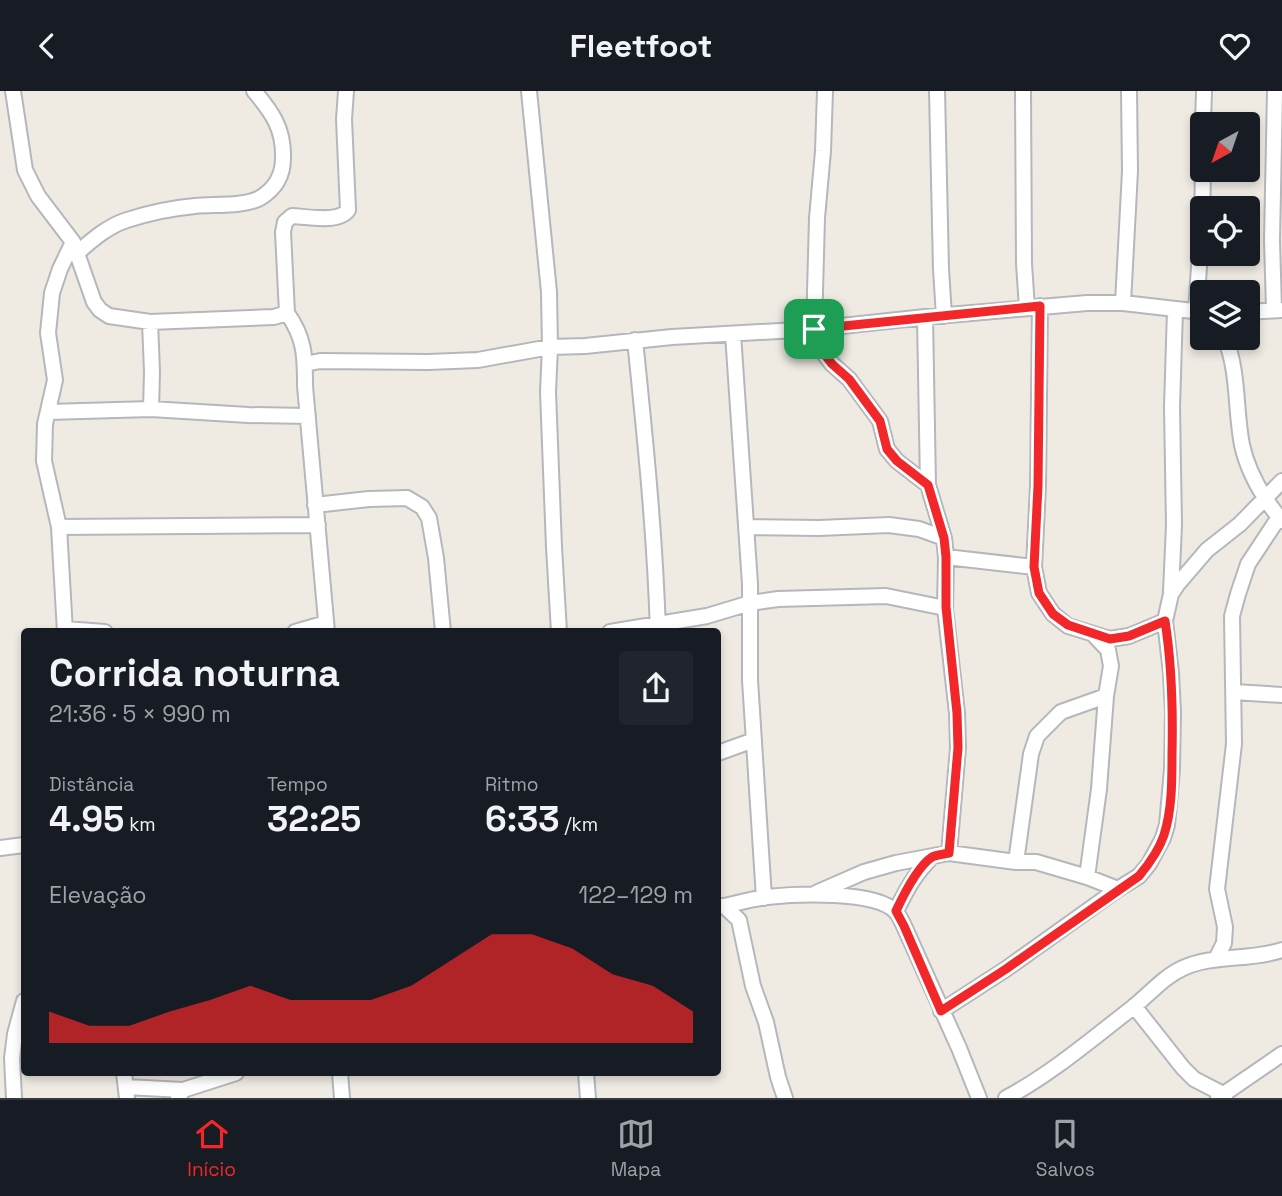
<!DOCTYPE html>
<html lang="pt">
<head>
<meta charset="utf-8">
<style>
  :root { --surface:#171b24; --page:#20242c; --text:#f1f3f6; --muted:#9ea1a6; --line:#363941; --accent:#f12729 }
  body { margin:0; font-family:"Space Grotesk",sans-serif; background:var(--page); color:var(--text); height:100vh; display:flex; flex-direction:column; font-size:26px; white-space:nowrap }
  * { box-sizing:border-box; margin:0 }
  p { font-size:23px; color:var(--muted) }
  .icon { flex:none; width:38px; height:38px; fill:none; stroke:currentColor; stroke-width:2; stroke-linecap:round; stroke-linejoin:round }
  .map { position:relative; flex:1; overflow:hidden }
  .panel { position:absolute; left:21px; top:537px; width:700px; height:448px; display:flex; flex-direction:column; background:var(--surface); border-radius:7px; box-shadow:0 4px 10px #0003 }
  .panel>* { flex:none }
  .needle { width:46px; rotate:220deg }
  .fabs { position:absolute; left:1190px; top:21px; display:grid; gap:14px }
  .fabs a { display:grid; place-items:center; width:70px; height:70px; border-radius:7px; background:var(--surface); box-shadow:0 4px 10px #0003; font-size:35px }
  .pin { position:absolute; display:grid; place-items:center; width:60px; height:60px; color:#fff; margin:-30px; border-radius:14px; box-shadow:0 4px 10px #0006 }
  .round { display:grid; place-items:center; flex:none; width:74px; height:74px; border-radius:7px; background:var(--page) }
  .head { display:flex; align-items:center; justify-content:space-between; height:119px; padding:0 28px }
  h1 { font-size:38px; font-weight:700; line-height:52px }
  .stats { display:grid; grid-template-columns:repeat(3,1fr); gap:10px; height:119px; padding:7px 28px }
  .stats div { display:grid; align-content:center }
  .stats b { font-size:35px; font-weight:700 }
  .stats small { font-size:19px; font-weight:400 }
  .stats p { font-size:19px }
  .chart { height:196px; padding:14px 28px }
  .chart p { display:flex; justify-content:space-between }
  .chart svg { width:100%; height:126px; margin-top:7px; fill:var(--accent); opacity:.7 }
  header { display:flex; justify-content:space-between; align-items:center; height:91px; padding:0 28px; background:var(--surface); font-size:32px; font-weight:700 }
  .tabs { display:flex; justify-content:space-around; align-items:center; height:98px; border-top:2px solid var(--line); background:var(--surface); font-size:19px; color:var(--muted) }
  .tabs a { display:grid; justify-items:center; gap:4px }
  .tabs .on { color:var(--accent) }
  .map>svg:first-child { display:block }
</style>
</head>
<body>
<header><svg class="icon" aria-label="back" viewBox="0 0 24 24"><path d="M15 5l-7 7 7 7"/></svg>Fleetfoot<svg class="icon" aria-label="heart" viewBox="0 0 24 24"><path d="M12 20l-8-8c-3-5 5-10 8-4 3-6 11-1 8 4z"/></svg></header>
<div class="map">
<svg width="1282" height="1007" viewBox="0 0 1282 1007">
  <rect width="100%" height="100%" fill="#efebe3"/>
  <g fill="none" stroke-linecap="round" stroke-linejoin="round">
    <!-- minor casing -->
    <g stroke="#b4b7bb" stroke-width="18">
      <path id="minor" d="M13,0L25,79L38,105L73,151L60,178L52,202L48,242L55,289L45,333L44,370L59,436L65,541
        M529,0L549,201L550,256L548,301L554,456L559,541
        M825,0L823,60L817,127L814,238L819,256L832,273L849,288L880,330L887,358L897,370L928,394L944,447L946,466L945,517L957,622L958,657L949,762
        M937,0L941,178L944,225
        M1023,0L1024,173L1027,217
        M1203,33L1204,0
        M73,151L94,211L100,219L109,225L150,231L274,226L287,222C305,247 305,266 305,295L327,541
        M77,162C92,149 108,135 127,129C149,122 172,117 195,115C214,113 243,116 260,107C275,98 283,84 283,67C284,38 272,21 254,0
        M1123,212L1130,80L1129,0
        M1040,215L1038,395L1034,476L1039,502L1053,523L1068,535L1110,548L1129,545L1165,530
        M1274,219L1272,149L1275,0
        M1196,220L1202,132L1203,79
        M1248,221L1281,219
        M287,222L283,141L285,131L292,125C308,126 339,132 348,119L344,28L346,0
        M925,226L928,394
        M150,231L152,281L151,318
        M733,243L750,493V589L764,807
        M1225,247C1239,281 1235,318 1242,354C1248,382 1264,408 1282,430
        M635,249C645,346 655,443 658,541
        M305,273L320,270L428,271L478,269L550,256L585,255L672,246L814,238L925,226L1087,212H1123L1202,221
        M48,321L151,318L248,324L308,325
        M315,414L369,408L407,407L422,416L429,427L436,467L443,541
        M59,436L318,434
        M747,436L819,437L889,434L919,438L944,447
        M946,466L1034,476
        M1171,501L1174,434L1172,316L1175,219
        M65,538L105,541
        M295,541L326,532
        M610,541L707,525L750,512L778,508L886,505L945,517
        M1234,601L1282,604
        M718,662L754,649
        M0,757L24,754
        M1016,771L1031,663L1037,645L1061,621L1106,605
        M1087,786L1099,698L1106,605L1111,575L1108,559L1093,543
        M816,802L864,781L896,772L949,762L1016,771H1036L1087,786L1118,798
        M718,815H724C738,812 752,808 767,806C795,803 876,799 896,821C899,824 902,831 904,835L959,957L979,1007
        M724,815L739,829L753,895L766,931L778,986L785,1007
        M896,820C907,798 914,784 932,766
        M1216,868L1224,852L1225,836L1217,798L1234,653L1232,525L1238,503L1248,473L1279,426
        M1134,915L1183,977L1194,988L1223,1003L1225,1007
        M941,920L1006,878L1118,798L1139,785L1149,773L1163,747L1167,734L1172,678L1173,621L1171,582L1165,530L1171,503L1177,494L1207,459L1240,433L1282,390
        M124,982L127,1007
        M340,982L342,1007
        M586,982L588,1007
        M126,996L183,999
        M14,1007L12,967L15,943L24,910
        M178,1007L183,999L236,982
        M1006,1007C1051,983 1092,948 1132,917C1149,904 1163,886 1183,877C1214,863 1250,870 1282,859
        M1218,1007L1282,963"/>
    </g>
    <!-- minor -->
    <use href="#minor" stroke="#fff" stroke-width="14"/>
  </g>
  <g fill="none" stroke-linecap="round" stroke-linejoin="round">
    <!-- route casing -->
    <g stroke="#fff" stroke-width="14">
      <path id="route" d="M1040,215L1038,395L1034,476L1039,502L1053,523L1068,534L1110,548L1129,545L1165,530C1172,574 1173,619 1172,664C1172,690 1172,719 1164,744C1159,759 1149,773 1139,785L1006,878L941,920L904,835L896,820C903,805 917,776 932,766C936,764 944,763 949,762L958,657L957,622L946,516V466L944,447L928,394L897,370L887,358L880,330L849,288L832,273L819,256L814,238Z"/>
    </g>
    <!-- route -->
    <use href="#route" stroke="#f12729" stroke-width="9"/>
  </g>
</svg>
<div class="fabs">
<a><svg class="needle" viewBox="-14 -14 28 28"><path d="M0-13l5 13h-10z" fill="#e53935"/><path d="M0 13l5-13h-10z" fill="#9ea1a6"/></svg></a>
<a><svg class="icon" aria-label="locate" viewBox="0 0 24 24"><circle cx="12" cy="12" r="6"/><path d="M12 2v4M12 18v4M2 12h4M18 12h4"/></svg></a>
<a><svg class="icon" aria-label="layers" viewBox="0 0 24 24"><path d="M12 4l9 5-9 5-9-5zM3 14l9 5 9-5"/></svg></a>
</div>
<div class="pin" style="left:814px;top:238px;background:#1e9e55"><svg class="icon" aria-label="arrive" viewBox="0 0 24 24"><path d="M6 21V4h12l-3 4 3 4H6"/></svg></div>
<section class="panel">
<div class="head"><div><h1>Corrida noturna</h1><p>21:36 · 5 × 990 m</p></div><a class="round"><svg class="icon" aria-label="share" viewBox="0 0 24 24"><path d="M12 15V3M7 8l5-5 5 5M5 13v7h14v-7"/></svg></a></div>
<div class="stats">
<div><p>Distância</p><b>4.95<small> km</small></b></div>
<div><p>Tempo</p><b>32:25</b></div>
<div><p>Ritmo</p><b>6:33<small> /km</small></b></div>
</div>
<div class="chart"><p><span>Elevação</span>122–129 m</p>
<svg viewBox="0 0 160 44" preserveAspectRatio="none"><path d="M0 44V33L10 38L20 38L30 33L40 29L50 24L60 29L70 29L80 29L90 24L100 15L110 6L120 6L130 11L140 20L150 24L160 33V44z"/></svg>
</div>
</section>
</div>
<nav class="tabs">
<a class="on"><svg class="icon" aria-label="home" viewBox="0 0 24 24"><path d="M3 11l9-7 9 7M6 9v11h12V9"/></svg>Início</a>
<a><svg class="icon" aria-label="map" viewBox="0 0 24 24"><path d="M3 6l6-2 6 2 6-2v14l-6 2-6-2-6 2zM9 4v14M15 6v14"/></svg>Mapa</a>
<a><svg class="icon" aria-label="saved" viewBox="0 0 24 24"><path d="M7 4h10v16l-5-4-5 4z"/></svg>Salvos</a>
</nav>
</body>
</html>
